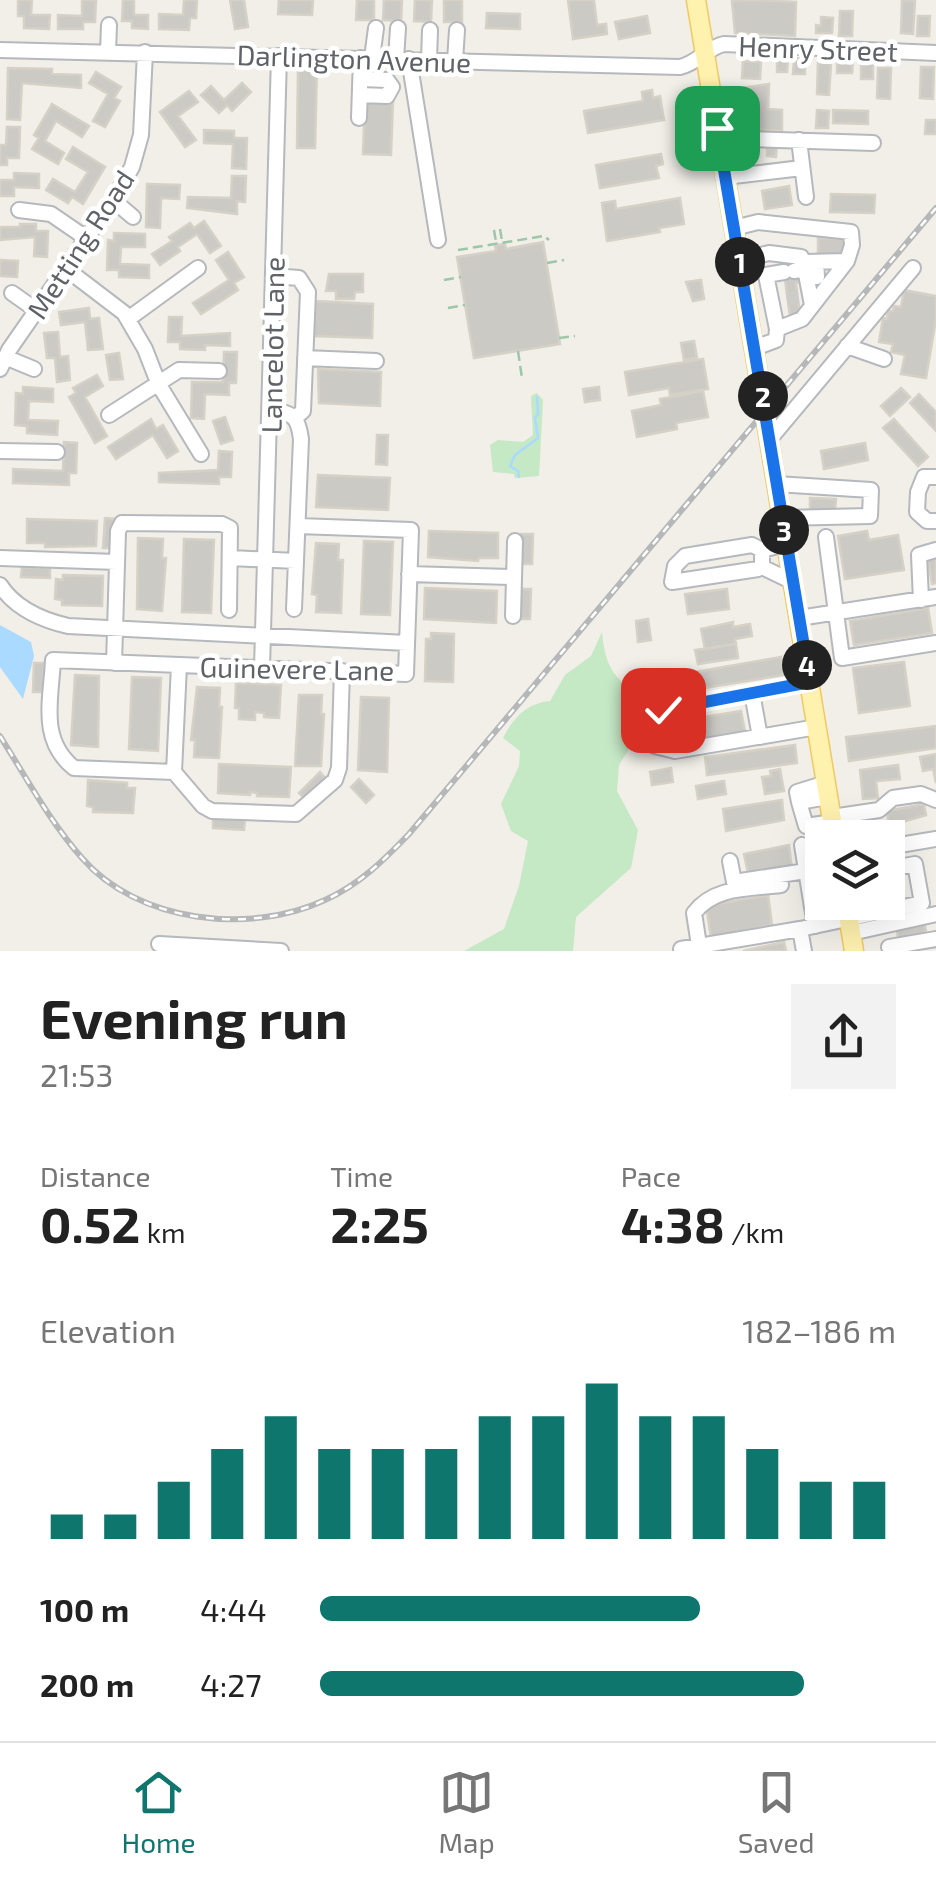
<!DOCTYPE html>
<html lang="en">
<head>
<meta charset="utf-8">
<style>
  :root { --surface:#fff; --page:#f2f2f2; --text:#222; --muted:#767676; --line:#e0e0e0; --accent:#0f766e }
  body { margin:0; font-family:"Exo 2",sans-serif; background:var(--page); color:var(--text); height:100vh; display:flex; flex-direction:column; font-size:38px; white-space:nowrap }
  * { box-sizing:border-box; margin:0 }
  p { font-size:32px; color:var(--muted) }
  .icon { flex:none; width:55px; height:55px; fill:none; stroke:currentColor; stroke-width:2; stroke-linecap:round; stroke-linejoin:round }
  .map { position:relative; height:951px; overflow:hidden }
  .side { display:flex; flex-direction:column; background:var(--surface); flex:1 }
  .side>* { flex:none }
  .tools { position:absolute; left:805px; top:820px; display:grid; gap:20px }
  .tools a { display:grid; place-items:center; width:100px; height:100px; border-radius:0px; background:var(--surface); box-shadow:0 10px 40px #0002; font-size:50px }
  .pin { position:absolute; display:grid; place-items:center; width:85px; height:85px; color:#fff; margin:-42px; border-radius:20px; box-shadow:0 5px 15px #0006 }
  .km { position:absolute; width:50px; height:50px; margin:-25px; border-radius:50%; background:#222; color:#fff; font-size:28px; line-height:50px; text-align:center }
  .round { display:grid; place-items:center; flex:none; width:105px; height:105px; border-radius:0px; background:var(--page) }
  .headline { display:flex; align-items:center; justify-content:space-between; height:170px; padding:0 40px }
  h1 { font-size:55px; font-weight:700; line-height:75px }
  .metrics { display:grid; grid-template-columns:repeat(3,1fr); gap:15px; height:170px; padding:10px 40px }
  .metrics div { display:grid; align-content:center }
  .metrics b { font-size:50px; font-weight:700 }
  .metrics small { font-size:28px; font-weight:400 }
  .metrics p { font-size:28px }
  .chart { height:280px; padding:20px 40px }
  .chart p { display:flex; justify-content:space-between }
  .chart svg { width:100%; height:180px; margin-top:10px; stroke:var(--accent); stroke-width:6 }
  ul { padding:0 40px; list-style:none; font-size:32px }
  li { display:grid; grid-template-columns:160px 120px 1fr; align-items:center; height:75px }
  li i { height:25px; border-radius:12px; background:var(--accent) }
  .tab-bar { display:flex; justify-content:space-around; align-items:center; height:140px; border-top:2px solid var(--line); background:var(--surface); font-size:28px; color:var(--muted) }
  .tab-bar a { display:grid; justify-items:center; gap:5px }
  .tab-bar .on { color:var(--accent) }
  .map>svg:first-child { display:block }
</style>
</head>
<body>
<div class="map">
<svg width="936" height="951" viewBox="0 0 936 951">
  <rect width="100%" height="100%" fill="#f1efe8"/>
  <!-- green -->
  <path fill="#c5e8c5" d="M537,393L543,400L539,476L515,478L514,474L493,472L490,445L498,440L523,442L533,435L531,396Z
    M602,632C605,666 613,675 637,697L636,738L619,765L617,791L638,830L631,868L576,917L573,951H464L504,929L519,886L528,841L511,831L501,804L519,766L520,751L503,738C513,718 527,703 550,701L565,675L591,656Z"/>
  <!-- water -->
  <path fill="#aadaff" d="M0,625L31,642L34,656L23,699L0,667Z"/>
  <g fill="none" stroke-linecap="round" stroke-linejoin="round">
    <!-- stream -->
    <path stroke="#aadaff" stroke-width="2.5" d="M519,477L518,471L510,466L515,455L538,438L535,418L538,414L537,397"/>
  </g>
  <!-- building -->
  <path fill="#cccac5" stroke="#d6d1c6" stroke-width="2.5" d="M18,0H32L31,15H50L49,29L24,28V16H18Z
    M82,0H96L95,22H83V29H58V15L82,16Z
    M123,0H134V15H148V29L132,28V21H122Z
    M184,0H197L196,18H190L189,30L159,29V14L183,15Z
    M230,0H244L248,27L235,29Z
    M279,0H313L312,15L278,14Z
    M357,0H374V20H356Z
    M384,0H402L401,21L383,20Z
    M415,0H432L431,22L414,21Z
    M444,0H462V22H444Z
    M568,0H594L597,25L606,24L607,34L573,39Z
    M754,0L796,2L795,36L735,33L732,1Z
    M902,0L915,1L913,34L901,33Z
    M840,11H853L852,36H839Z
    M487,13L520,14V29L486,28Z
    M647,16L650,33L619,39L615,22Z
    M918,16H930L929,36H917Z
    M821,17L833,18L832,33H816V25L821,26Z
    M777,58L788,59L787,72H777Z
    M794,58L805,59V74H793Z
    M837,60H853L852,73H837Z
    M861,60H873V79H861Z
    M743,61L761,62L760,79L742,78Z
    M818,63H831L829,95L817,94Z
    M306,65H317L315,148H297L298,69H306Z
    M921,67H934L933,99L920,98Z
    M8,68L52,69V74L81,75V88L22,83L20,120L7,119Z
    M878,68H891L890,99L877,98Z
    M96,72L121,87L114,98L120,101L105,127L93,121L108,94L89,83Z
    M242,83L251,92L232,111L227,105L219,113L201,95L211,86L224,100Z
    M769,84L768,109L782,110V131L749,129L746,127L741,88Z
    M652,90L653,98L660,96L664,120L588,133L584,111L643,101L642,92Z
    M189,91L198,102L178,116L196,140L185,147L160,112Z
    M365,100H393L391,155L363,154Z
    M52,104L89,126L82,137L56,121L45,141L64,153L58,164L32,149L39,138L34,135Z
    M817,110L829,111L828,128H816Z
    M833,110L868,111V124L833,123Z
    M926,120H936V134H925Z
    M7,127H20L19,158H7V165H0V145H6Z
    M204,130L234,131V138H247L246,169L232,168L233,144L204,143Z
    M767,142L777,143L776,157L767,156Z
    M73,147L105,167L83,204L72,197L68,203L46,190L53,179L75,192L88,172L66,159Z
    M661,154L663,164L656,166L659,178L600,188L596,165Z
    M14,173L39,174V188L14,187V196H0V180H14Z
    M232,176H246L245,202L237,201V214L187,208L188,197L231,198Z
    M147,184L180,185L179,199L161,198L160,228L146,227Z
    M789,186L792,205L765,209L762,191Z
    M831,194L875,195L874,213L830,212Z
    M680,198L684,224L659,228L660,232L607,241L602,203L615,201L616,209Z
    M204,221L221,246L210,253L197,234L178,247L180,251L160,265L152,254L172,241L169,237L190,223L194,228Z
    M20,224H36V231H48L47,257L34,256L35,237L0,240V227H20Z
    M114,233L145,234V247H121L120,264L149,265V278L119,277V270H107L108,240L114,241Z
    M818,238L845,239V255L818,254Z
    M543,242L560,344L474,358L457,257L496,251L495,245L505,244L506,249Z
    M228,252L244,277L234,283L238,290L201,314L193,303L229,280L216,260Z
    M0,260L18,261L17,277L0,276Z
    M792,263L794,277L800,276L801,282L796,283L800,316L790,317L783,264Z
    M329,274H363V292H355L354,299H336V291H326Z
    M701,280L704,299L693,301L686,282Z
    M904,290L936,296V319L926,378L901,374L905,355L891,352L893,344L879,342L883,318L887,319L888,311H893L894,306L901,307Z
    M316,301L373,304L372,338L313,336Z
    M89,308L90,319L99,318L103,349L88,350L85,322L61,325L59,312Z
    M169,317H182L181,336L230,333V346L205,345V350L180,349V342H168Z
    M58,332L60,357L68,356L70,380L57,382L55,358H47L44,333Z
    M694,341L697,358L684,360L681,343Z
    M224,352H237L236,383H229V395L205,394L204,419L191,418L192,382H223Z
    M119,353L123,379L110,380L106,355Z
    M703,359L708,389L670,395L669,388L629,395L625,372Z
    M318,369L381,372L380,406L319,403Z
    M97,375L103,386L85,397L107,436L95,443L69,397L76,393L73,388Z
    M23,387L53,389V402L29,401L28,420L58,421L57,435L27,433V426L15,425L16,393L23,394Z
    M599,387L600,400L585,402L583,389Z
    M901,388L910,397L890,416L881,406Z
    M703,391L708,417L676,423L677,429L637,437L632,411L661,405L660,399Z
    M919,394L936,412V431L910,403Z
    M225,417L233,440L221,444L213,421Z
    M151,419L156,429L163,425L178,451L167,458L153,435L116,459L108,447Z
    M894,419L928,457L918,466L883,428Z
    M377,435H388L387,465L376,464Z
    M64,442L77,443L76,473H69V485L13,483V469L63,471Z
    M865,443L868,460L824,469L821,451Z
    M219,451L232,452L231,477H219V484L159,482V473L218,470Z
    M318,475L390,478L388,510L316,507Z
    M810,498L836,499L835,512L810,511Z
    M105,518L116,519L115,548H103Z
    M27,519L97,521L96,546L45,547V543H27Z
    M429,531L498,533V558H479L478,561L428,557Z
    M867,531L869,540L898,535L904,570L845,579L838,536Z
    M521,534H533L532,564H520Z
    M138,538L163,539L162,558H166L162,611L137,609Z
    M184,539L214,540L211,613L182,612Z
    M364,541L393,542L390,615L361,614Z
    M316,543L339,544L338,560H343L341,613L316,612L317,595L312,594Z
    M936,559V583L932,584L928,560Z
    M22,567L50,568V578L21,577Z
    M63,575L103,576L102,606L62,605V600L55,599L56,579L63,580Z
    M425,588L497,591L496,623L424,619Z
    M519,589H531L530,619H518Z
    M727,589L729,609L688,614L685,594Z
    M928,608L932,633L854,645L850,621Z
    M648,619L651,640L638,642L636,621Z
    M733,622V627L750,624L752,636L735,639L736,644L705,649L701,629Z
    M431,633L454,634L453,682L425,681L426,639H431Z
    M736,644L738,658L698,664L695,650Z
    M781,657L784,675L692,690L689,673Z
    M904,662L910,706L859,713L853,668Z
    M34,663H44L43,692H33Z
    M75,675L99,676L98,747L71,745Z
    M132,677L161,678L158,751L129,749Z
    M236,683L281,685L279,718L264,717V713L255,712V720L239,719V708H235Z
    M673,684L675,697L657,700L654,687Z
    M197,687L220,688L219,707H222L219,758L194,757L195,740H191Z
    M299,695H322L321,714H324L321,766H295Z
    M361,697L389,698L387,772L358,770Z
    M741,711L746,736L671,749L667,723Z
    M936,726V748L849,761L846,737Z
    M795,745L797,763L707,775L705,757Z
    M936,754V783L933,769L923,771L920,757Z
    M219,764L291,767L289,797L257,796V793L250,792V795L218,793Z
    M898,765L900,779L876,781L878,798L863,799L860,770Z
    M671,768L673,782L652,785L650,772Z
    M780,769L784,791L765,794L762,777L771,776L770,771Z
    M320,772L327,780L306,800L299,793Z
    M359,779L374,795L366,803L351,787Z
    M88,780L127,783V788H135L133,813L93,812V807L87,806Z
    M724,781L726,794L698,799L696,786Z
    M782,800L784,820L726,831L723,809Z
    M924,804L926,815L889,826L887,811Z
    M213,817L245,819L244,830L213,828Z
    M789,845L792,870L749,878L744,854Z
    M900,879L903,896L891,897L889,881Z
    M768,895L772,925L711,937L706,906Z
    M924,921L927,937L899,942L896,926Z
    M784,942L786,951H743Z"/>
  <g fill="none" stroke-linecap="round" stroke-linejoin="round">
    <!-- minor-tunnel -->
    <path stroke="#ccccc8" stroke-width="14" stroke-dasharray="14 7" stroke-linecap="butt" d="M787,299L798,297"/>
    <!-- minor casing -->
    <g stroke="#b5b8bc" stroke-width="18">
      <path id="minor" d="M0,50L680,67C698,63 708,47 724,44L936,53
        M108,52L109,25
        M372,58L376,28
        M396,59L398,28
        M409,59L438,240
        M429,60L430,30
        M455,61L457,30
        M360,95L387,96L392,87L387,80L361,79
        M359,118L361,58
        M719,138L873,143
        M799,140L806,197
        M725,177L802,168
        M113,200L133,217
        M19,210L51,214L86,238
        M734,228L758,222L851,232L852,245L847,261L802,319L777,329L776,340L755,348
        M739,260L769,253L801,257L805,269
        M804,262L847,261
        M816,262L817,277
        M65,268L124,313L145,349L159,385L201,454
        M794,271L805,269L812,305
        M273,276L299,278L308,292L303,411L296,417
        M12,293L36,310
        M128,319L198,268
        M777,329L766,275L784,272
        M847,346L884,359
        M5,357L34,369
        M305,358L376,361
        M0,369L9,350L113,200L132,167L141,135L145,52
        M270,410C293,413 298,416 301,439L294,609
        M109,415L179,370L219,371
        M769,440L913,268
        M0,451L57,452
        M936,477H924L918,492L917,512L927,521H936
        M776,484L871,490L870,516L782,518
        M826,537L842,658L936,643
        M762,550V567L758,569L672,582L675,566L685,556L752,545L762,550L786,544
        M0,558L117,562
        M231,558L296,561
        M762,567L793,582
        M409,574L514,577
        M0,585C15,608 42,620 68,626L407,643
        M921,600L919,555L936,550
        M513,616L515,541
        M799,618L936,597
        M114,663L118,531L122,523L222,524L230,528L229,610
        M179,665L174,772L74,768C39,740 51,700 53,660C170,665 288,669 406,674L411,530L298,526
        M262,668L279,56
        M809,682L663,710C648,718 653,732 655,746L675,751L817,727
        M752,693L760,737
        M174,772L203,806L212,811L296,814L335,780L339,768L342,671
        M826,783L797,792L799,802L828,797
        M799,802L806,826L833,822
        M832,817L879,810L893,798L921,794L936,800
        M802,845L815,926
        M888,847L936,839
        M730,861L734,882L806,871
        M851,933L936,914
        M159,944L281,951
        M699,945L694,913C714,886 750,889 781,885
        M889,947L936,939
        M681,949L800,929
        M804,951L800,929L922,903L915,864L888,869"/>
    </g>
    <!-- major casing -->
    <g stroke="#f2c960" stroke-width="21">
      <path id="major" d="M696,0L835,838
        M846,902L854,951"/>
    </g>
    <!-- path -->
    <path stroke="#9cc7a9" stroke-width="2.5" stroke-dasharray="10 5" stroke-linecap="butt" d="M500,229L502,241
      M494,230L496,242
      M458,250L544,236L549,240
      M547,263L564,260
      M444,280L461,277
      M448,308L465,305
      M559,338L575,336
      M518,351L522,378"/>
    <!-- minor -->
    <use href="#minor" stroke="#fff" stroke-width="14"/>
    <!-- major -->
    <use href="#major" stroke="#fff2af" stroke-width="18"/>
    <!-- rail casing -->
    <g stroke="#b6b7b8" stroke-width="6">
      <path id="rail" d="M0,736C26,777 50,822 82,858C138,923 250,935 325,900C359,885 384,860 409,834L936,208"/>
    </g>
    <!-- rail -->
    <use href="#rail" stroke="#fff" stroke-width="2.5" stroke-dasharray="8" stroke-linecap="butt"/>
  </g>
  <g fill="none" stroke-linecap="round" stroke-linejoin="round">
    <!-- route casing -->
    <g stroke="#fff" stroke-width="20">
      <path id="route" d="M663,710L810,682L717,128"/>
    </g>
    <!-- route -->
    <use href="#route" stroke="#1a73e8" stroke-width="12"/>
  </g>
  <g text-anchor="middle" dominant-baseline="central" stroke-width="9" stroke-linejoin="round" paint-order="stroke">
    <!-- street labels -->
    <g font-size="28" fill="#5f6368" stroke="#fff">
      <text transform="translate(818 48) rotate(2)">Henry Street</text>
      <text transform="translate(354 58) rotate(2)">Darlington Avenue</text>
      <text transform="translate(80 244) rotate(-57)">Metting Road</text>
      <text transform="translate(272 345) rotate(-89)">Lancelot Lane</text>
      <text transform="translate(297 668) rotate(1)">Guinevere Lane</text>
    </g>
  </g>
</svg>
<div class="tools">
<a><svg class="icon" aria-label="layers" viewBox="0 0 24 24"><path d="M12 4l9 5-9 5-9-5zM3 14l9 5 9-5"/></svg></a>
</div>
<div class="pin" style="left:717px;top:128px;background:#1e9e55"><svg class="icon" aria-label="arrive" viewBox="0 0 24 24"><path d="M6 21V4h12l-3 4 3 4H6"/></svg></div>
<div class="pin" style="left:663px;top:710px;background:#d93025"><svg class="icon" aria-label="check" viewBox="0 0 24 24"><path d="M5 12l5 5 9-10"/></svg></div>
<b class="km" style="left:740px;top:262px">1</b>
<b class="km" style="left:763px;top:396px">2</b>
<b class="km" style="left:784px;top:530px">3</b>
<b class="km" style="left:807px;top:665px">4</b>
</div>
<section class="side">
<div class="headline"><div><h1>Evening run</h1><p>21:53</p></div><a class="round"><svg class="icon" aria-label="share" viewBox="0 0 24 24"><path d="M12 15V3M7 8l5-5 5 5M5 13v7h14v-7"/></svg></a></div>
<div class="metrics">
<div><p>Distance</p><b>0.52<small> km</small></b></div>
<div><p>Time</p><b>2:25</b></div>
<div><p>Pace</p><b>4:38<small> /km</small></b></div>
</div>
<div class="chart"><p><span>Elevation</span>182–186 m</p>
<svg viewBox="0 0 160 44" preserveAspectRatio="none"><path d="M5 44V38M15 44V38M25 44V30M35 44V22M45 44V14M55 44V22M65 44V22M75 44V22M85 44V14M95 44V14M105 44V6M115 44V14M125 44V14M135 44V22M145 44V30M155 44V30"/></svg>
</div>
<ul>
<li><b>100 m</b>4:44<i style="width:66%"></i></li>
<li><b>200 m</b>4:27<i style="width:84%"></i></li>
</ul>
</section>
<nav class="tab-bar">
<a class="on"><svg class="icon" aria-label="home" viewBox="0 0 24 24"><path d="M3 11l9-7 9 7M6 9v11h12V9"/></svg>Home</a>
<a><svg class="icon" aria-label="map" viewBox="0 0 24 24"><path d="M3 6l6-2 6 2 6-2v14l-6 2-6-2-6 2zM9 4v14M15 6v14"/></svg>Map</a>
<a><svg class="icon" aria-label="saved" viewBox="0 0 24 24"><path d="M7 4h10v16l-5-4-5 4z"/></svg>Saved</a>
</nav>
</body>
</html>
